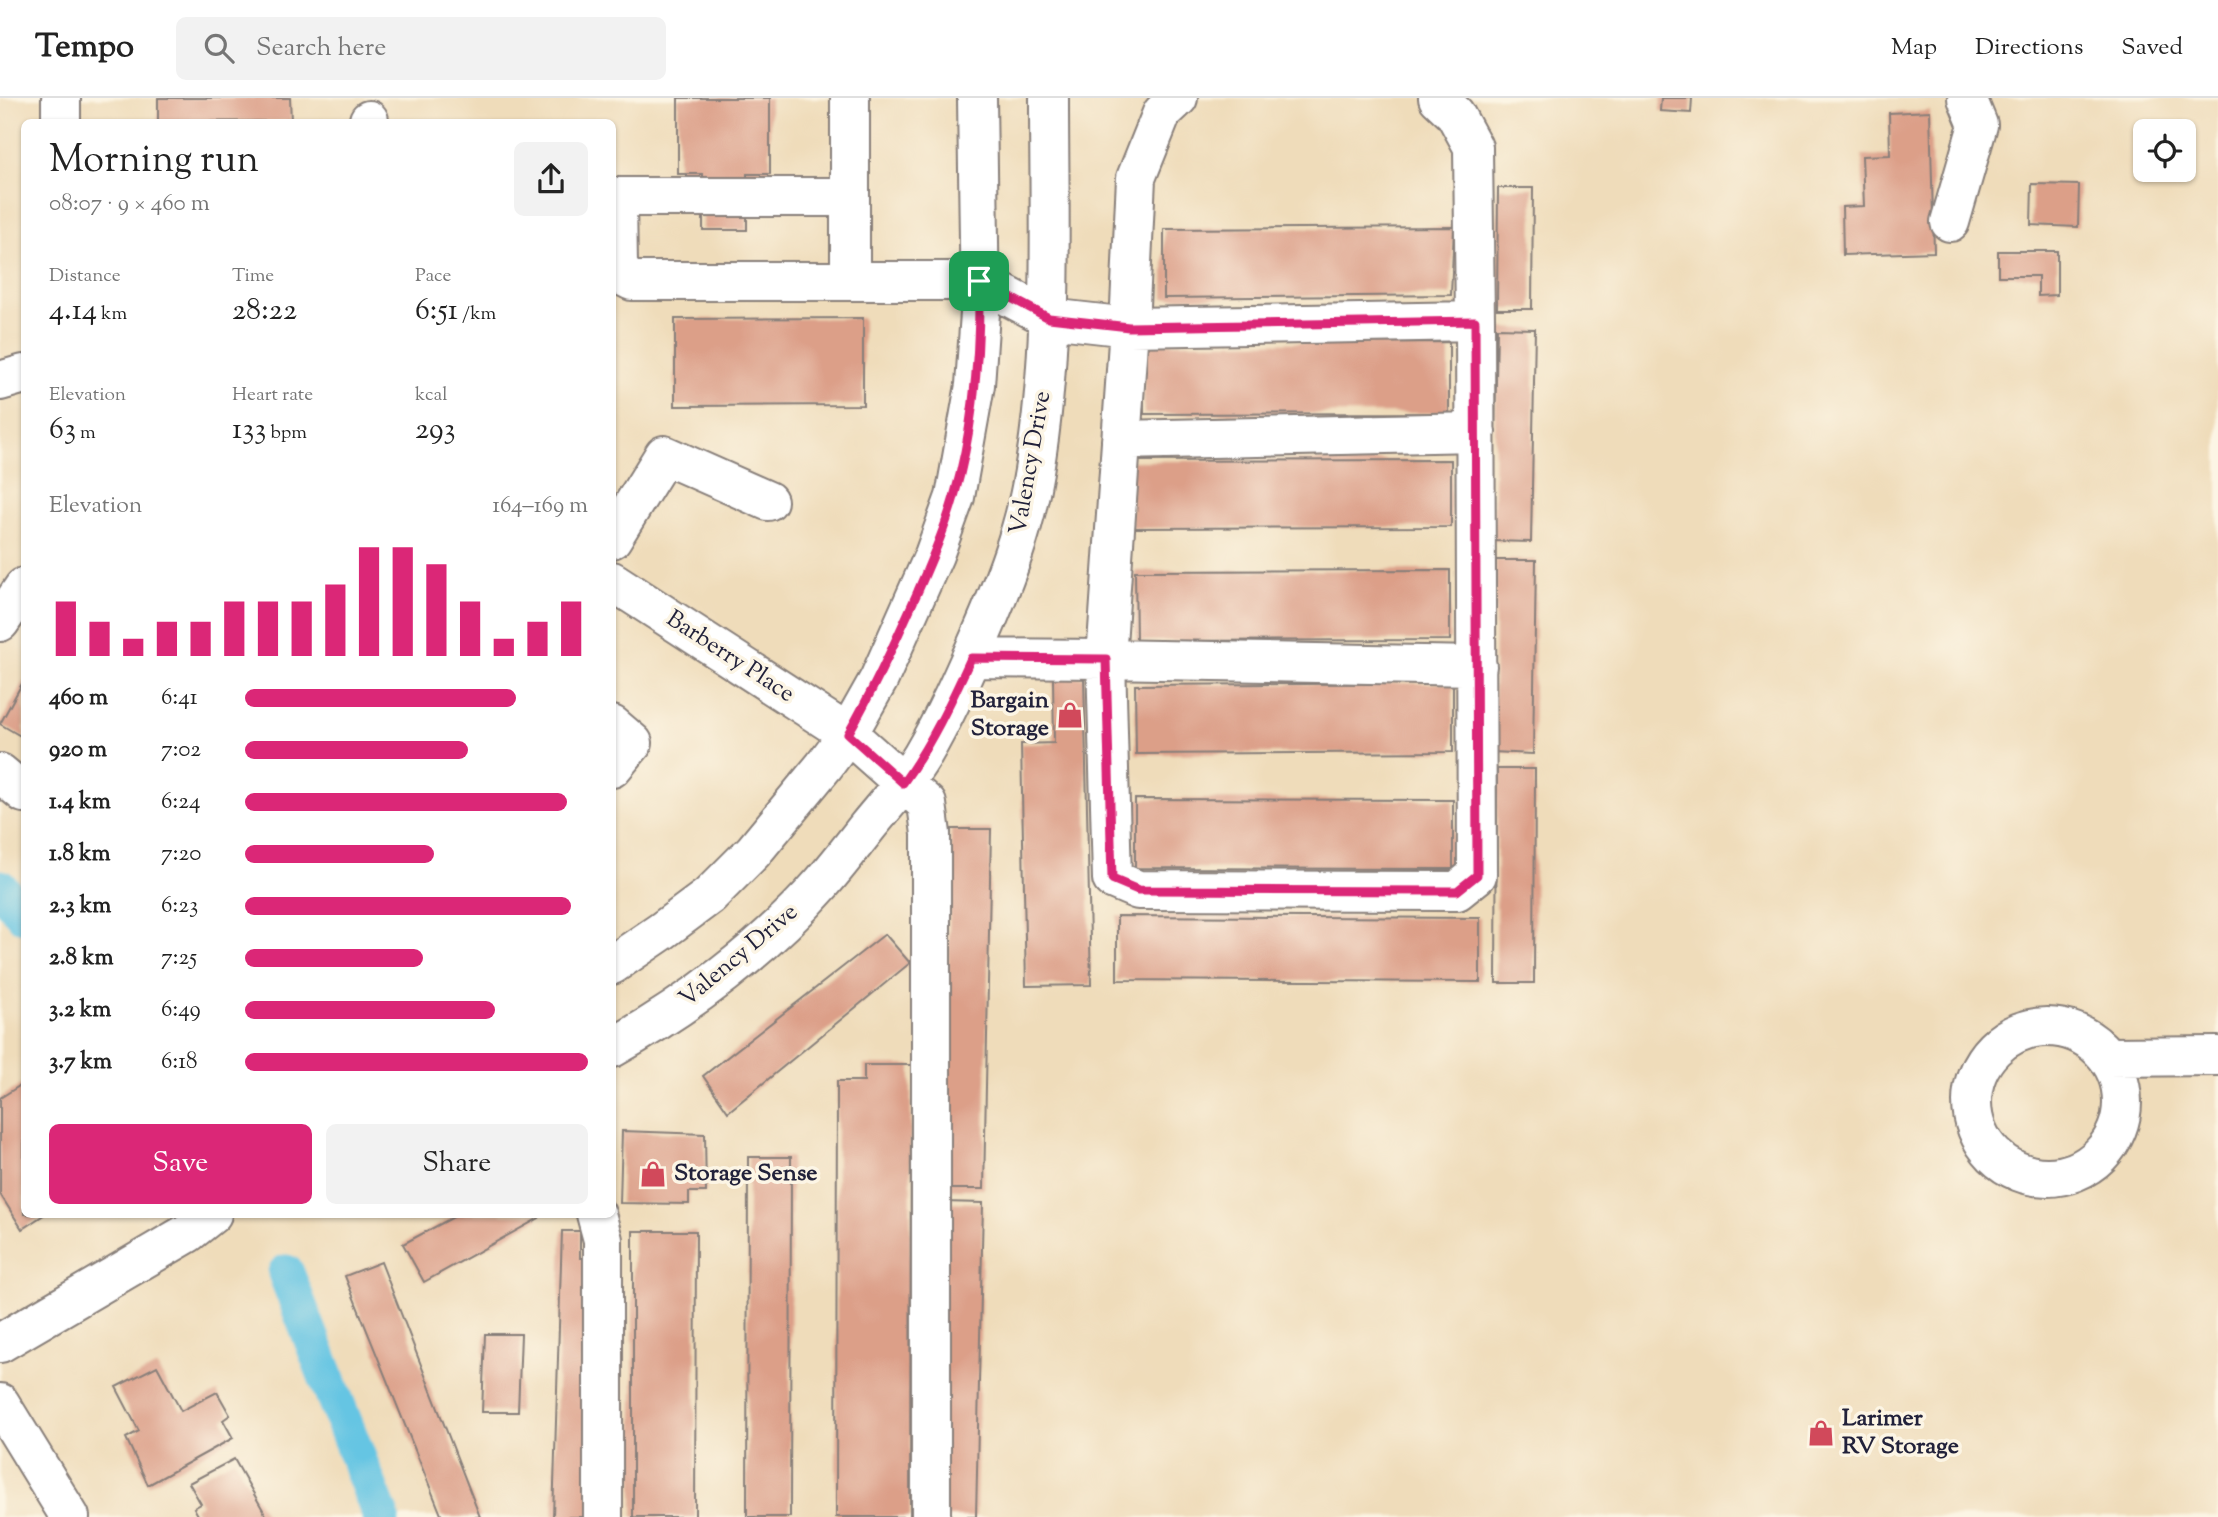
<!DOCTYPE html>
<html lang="en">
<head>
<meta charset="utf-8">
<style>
  :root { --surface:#fff; --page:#f2f2f2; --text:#222; --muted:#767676; --line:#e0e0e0; --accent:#db2777 }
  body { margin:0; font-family:"Sorts Mill Goudy",serif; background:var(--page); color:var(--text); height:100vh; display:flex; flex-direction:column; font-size:26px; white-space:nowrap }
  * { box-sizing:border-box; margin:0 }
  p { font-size:23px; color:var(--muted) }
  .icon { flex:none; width:38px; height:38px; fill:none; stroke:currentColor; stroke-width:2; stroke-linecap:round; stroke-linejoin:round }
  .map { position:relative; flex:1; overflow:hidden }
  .details { position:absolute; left:21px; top:21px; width:595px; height:1099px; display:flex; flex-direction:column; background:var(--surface); border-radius:10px; box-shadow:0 2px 5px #0004 }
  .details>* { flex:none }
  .buttons { position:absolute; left:2133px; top:21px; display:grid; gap:14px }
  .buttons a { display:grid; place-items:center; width:63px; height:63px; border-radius:10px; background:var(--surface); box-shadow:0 2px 5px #0004; font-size:35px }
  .pin { position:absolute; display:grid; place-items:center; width:60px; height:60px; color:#fff; margin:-30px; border-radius:14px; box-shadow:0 4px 10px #0006 }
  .round { display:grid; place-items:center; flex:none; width:74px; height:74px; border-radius:10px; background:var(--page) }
  .head { display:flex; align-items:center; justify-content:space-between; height:119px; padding:0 28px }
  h1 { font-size:38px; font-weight:600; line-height:52px }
  .figures { display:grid; grid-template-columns:repeat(3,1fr); gap:10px; height:119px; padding:7px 28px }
  .figures div { display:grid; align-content:center }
  .figures b { font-size:30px; font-weight:600 }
  .figures small { font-size:19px; font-weight:400 }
  .figures p { font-size:19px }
  .chart { height:196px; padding:14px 28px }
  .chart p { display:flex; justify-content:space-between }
  .chart svg { width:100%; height:126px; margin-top:7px; stroke:var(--accent); stroke-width:6 }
  .primary-button { display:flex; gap:14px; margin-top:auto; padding:14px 28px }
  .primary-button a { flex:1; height:80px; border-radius:10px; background:var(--accent); color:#fff; font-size:28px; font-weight:600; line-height:80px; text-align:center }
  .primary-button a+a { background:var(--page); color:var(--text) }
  ul { padding:0 28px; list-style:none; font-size:23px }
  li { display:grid; grid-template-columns:112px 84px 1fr; align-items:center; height:52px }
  li i { height:18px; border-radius:9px; background:var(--accent) }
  header { display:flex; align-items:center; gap:42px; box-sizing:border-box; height:98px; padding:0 35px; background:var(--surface); border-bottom:2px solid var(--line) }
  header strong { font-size:33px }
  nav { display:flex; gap:38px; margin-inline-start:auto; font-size:24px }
  .search { width:490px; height:63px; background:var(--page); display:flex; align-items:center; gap:18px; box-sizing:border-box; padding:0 24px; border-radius:10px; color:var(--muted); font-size:26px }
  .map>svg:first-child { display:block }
</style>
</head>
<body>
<header>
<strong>Tempo</strong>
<div class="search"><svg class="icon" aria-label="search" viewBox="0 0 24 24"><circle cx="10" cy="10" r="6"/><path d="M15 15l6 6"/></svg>Search here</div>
<nav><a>Map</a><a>Directions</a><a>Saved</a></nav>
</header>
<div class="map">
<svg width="2218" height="1419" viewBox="0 0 2218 1419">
  <rect width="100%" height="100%" fill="#fcf5e5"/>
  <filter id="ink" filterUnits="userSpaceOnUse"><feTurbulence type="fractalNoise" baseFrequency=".0143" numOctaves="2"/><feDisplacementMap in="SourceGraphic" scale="14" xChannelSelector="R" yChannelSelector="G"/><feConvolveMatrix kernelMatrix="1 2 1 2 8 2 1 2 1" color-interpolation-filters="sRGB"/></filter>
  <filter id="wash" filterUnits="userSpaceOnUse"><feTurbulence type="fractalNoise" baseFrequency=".00686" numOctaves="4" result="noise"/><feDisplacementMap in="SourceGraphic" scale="28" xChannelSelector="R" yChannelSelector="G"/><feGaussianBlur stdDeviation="1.57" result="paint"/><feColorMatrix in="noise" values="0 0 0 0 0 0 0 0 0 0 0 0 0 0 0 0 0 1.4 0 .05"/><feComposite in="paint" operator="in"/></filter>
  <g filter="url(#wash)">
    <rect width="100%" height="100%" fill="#efdcba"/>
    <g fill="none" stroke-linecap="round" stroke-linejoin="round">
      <!-- canal -->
      <path stroke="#65c5e3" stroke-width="37" d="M0,790L24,817
        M286,1175L381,1419"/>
    </g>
    <g id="blocks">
      <!-- building -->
      <path fill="#dc9f88" d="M158,0H290L291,23L158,24Z
        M678,0H770V76H747V132H703V76H678Z
        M1661,0H1692L1691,15L1660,13Z
        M1930,13L1934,154L1843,157L1842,109L1864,108L1862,58L1890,57L1889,15Z
        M2032,86L2079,87L2078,129L2031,127Z
        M1498,90H1533L1532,211H1497Z
        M1454,129L1451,197L1164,200V131Z
        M1998,153H2057V197L2038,198V178H1998Z
        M863,220V307L675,308V221Z
        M1497,230L1535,231L1531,444L1493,443Z
        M1449,244V315L1144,316L1143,245Z
        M1451,362V429L1131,430V363Z
        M1496,462H1536L1533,656L1493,654Z
        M1450,472V542L1136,543L1135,473Z
        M1084,579L1091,887L1026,888L1021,646L1054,645L1053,580Z
        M24,582V640L0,626Z
        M1453,585V654L1136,656L1135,587Z
        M1497,671H1535L1534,885H1496Z
        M1135,701L1453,702V771L1135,770Z
        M951,731H991L984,1091H944Z
        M1117,818L1480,820V884L1117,882Z
        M885,836L910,865L728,1014L703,978Z
        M864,967H911L910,1419H836L837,983H864Z
        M24,985V1116H45L22,1131L0,1096V1000Z
        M622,1033L705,1036L706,1094H689V1106L620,1105Z
        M748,1059H791L790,1419H747Z
        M943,1104L983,1105L976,1419H937Z
        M459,1116H537L539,1120L424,1184L403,1146Z
        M562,1133H580V1160H597L590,1419H553Z
        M633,1133H696L695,1419H633Z
        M381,1164L480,1419H442L345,1178Z
        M485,1236H521L518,1314H482Z
        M157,1268L181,1313L217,1294L230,1317L223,1322L233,1340L148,1387L126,1340L139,1333L116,1289Z
        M234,1361L267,1419H199L194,1410L201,1406L189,1385Z"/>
    </g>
  </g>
  <g filter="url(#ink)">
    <use href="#blocks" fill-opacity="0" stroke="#887f7a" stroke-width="2"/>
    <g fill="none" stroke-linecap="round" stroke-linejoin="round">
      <!-- minor casing -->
      <g stroke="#887f7a" stroke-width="42">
        <path id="minor" d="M61,0V24
          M1178,0L1162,15L1136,80L1129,229L1475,223L1477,777L1457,793L1138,792L1112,781L1106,561L1477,568
          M1438,0L1455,16L1473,49L1475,223
          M369,24V22
          M850,99H617L618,169L626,180L632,183H979L1049,220L1129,229L1106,561L971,560
          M1950,124L1978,27L1967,0
          M850,183V0
          M0,283L24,276
          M1121,342L1476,334
          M612,441L664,357L768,403
          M612,483L848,636L927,706L931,736V1419
          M0,524L24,489
          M612,627L633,645L612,670
          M0,675L24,695
          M612,867L662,833L709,798L753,754L824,668L848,636L879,581L934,457L955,399L975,287L980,215L977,0
          M1972 1004a75 75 0 1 1 150 0a75 75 0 1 1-150 0Z
          M612,950C688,908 765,850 822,785C838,767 853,747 868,728C886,706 907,683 922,658C945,619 963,578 981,537C1004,484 1025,431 1034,373C1055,250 1049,124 1049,0
          M2108,959L2218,958
          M596,1116L603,1142V1419
          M0,1245L188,1135L212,1116
          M0,1305L70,1419"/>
      </g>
      <!-- minor -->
      <use href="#minor" stroke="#fff" stroke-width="38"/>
    </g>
  </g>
  <g fill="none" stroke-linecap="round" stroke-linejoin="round" filter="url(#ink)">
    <!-- route casing -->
    <g stroke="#fff" stroke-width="14">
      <path id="route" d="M979,183L1049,220L1129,229L1475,223L1477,777L1457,793L1138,792L1112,781L1106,561L971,560C951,604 931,646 903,685L848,636C875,589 896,543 918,493C931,463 945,431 954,399C974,330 980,254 979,183Z"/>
    </g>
    <!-- route -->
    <use href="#route" stroke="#db2777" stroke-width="9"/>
  </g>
  <!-- icons -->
  <defs>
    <g id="shop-bare" transform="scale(2.1)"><path d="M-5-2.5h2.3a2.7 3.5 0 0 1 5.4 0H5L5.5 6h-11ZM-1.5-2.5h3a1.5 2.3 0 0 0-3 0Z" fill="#d1495b" stroke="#fcf5e5" stroke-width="2.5" paint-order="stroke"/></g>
  </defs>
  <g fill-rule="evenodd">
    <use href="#shop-bare" x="1070" y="617"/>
    <use href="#shop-bare" x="653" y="1076"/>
    <use href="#shop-bare" x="1821" y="1335"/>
  </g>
  <g text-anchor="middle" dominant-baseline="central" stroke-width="7" stroke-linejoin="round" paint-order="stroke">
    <!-- street labels -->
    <g font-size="24" fill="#22223b" stroke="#fcf5e5">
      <text transform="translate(1031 365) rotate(-80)">Valency Drive</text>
      <text transform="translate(730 559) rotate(33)">Barberry Place</text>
      <text transform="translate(739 858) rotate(-40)">Valency Drive</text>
    </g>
    <!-- poi labels -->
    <g font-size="24" font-weight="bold" fill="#22223b" stroke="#fcf5e5" text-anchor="start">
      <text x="1049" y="603" text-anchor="end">Bargain<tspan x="1049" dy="28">Storage</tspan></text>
      <text x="674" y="1076">Storage Sense</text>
      <text x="1842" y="1321">Larimer<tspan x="1842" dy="28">RV Storage</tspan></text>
    </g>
  </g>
</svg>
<div class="buttons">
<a><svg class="icon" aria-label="locate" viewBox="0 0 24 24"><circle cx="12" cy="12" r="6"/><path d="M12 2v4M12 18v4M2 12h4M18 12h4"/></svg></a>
</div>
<div class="pin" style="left:979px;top:183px;background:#1e9e55"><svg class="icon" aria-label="arrive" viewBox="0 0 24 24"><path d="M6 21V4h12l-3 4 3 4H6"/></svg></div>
<section class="details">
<div class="head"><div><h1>Morning run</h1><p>08:07 · 9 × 460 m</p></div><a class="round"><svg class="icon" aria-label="share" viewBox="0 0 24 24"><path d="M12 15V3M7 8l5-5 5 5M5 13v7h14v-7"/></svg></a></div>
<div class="figures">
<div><p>Distance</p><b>4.14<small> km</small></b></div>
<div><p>Time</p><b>28:22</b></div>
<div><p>Pace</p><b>6:51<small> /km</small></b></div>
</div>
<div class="figures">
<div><p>Elevation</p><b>63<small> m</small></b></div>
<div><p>Heart rate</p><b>133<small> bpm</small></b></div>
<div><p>kcal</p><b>293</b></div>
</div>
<div class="chart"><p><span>Elevation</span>164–169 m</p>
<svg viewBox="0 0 160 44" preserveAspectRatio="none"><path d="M5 44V25M15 44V32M25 44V38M35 44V32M45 44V32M55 44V25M65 44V25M75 44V25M85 44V19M95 44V6M105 44V6M115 44V12M125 44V25M135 44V38M145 44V32M155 44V25"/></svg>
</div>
<ul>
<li><b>460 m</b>6:41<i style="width:79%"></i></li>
<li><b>920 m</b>7:02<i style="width:65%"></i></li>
<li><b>1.4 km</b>6:24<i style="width:94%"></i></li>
<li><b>1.8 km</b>7:20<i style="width:55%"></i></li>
<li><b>2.3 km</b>6:23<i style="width:95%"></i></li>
<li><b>2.8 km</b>7:25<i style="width:52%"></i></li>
<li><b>3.2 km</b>6:49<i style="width:73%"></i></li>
<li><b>3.7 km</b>6:18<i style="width:100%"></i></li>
</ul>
<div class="primary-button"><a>Save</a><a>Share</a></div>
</section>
</div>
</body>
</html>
